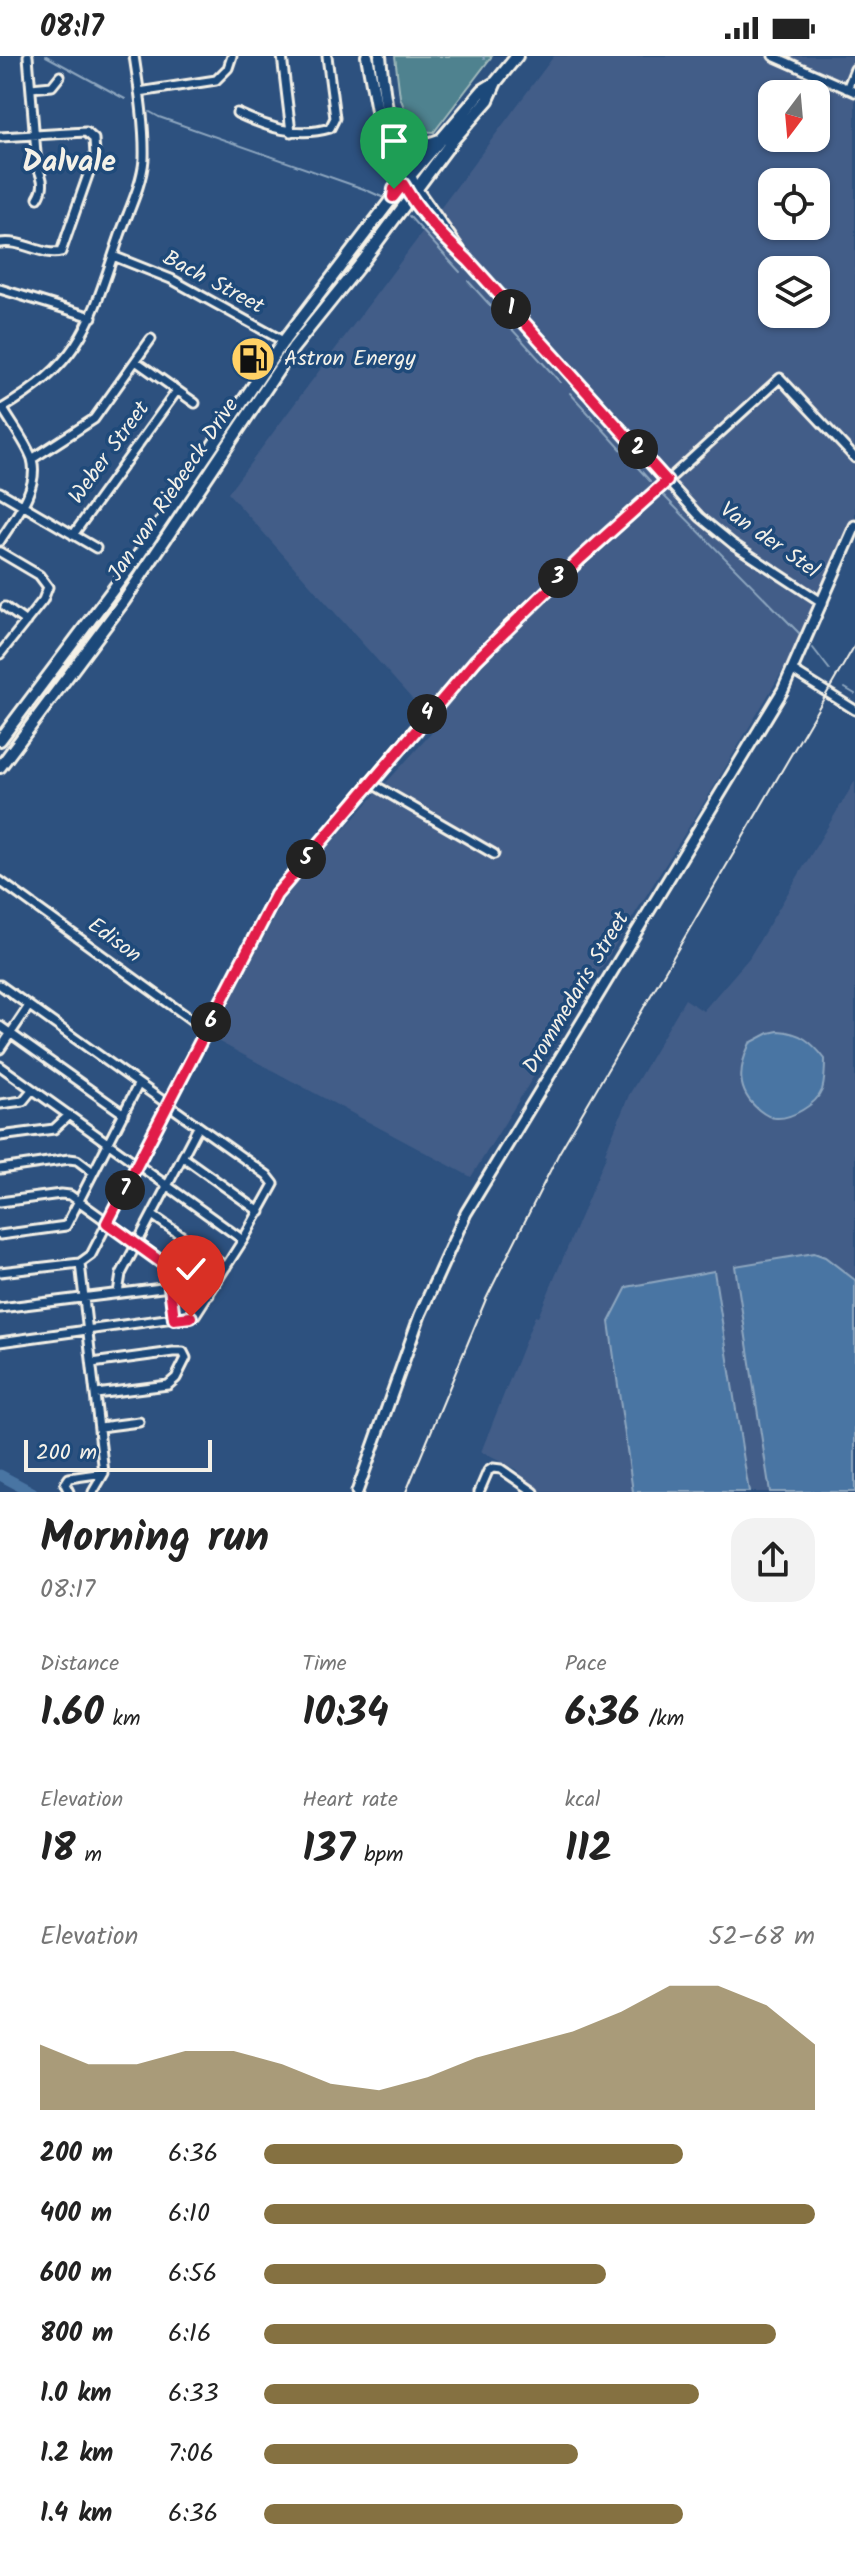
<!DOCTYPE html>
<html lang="en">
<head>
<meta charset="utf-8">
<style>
  :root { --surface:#fff; --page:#f2f2f2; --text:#222; --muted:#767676; --accent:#857141 }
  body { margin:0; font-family:Kalam,sans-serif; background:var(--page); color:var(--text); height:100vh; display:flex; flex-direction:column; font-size:30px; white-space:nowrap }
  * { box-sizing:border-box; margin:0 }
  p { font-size:26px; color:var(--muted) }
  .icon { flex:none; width:44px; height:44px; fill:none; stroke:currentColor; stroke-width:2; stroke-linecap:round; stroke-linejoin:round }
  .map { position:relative; height:1436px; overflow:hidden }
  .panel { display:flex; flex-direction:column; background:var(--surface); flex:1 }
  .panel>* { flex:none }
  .needle { width:52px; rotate:196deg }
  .buttons { position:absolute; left:758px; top:24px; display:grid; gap:16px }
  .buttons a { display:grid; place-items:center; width:72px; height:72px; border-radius:16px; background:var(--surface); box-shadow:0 2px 6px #0004; font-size:40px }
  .scale { position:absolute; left:24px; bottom:20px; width:188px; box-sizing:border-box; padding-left:8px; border:4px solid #f4f1e8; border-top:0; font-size:22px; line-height:28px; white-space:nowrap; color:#f4f1e8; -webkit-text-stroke:6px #1f4a7a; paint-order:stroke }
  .pin { position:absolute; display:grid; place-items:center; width:68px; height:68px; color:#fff; margin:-82px -34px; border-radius:50% 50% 50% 0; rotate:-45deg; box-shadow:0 0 8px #0007 }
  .pin .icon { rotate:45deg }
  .km { position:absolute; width:40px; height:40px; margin:-20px; border-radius:50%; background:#222; color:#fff; font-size:22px; line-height:40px; text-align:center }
  .round { display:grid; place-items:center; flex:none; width:84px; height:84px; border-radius:24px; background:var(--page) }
  .overview { display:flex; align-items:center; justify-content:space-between; height:136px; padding:0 40px }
  h1 { font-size:44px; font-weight:800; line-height:60px }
  .metrics { display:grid; grid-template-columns:repeat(3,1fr); gap:12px; height:136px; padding:8px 40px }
  .metrics div { display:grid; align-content:center }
  .metrics b { font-size:40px; font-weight:800 }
  .metrics small { font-size:22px; font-weight:400 }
  .metrics p { font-size:22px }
  .chart { height:224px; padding:16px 40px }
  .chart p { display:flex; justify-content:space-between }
  .chart svg { width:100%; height:144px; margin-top:8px; fill:var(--accent); opacity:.7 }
  ul { padding:0 40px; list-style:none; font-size:26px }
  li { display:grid; grid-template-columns:128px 96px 1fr; align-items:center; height:60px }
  li i { height:20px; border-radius:10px; background:var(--accent) }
  .status { display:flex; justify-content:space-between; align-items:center; height:56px; padding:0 40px; background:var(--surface); direction:ltr }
  .status svg { height:22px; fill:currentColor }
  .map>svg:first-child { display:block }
</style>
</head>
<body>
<div class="status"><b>08:17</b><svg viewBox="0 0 49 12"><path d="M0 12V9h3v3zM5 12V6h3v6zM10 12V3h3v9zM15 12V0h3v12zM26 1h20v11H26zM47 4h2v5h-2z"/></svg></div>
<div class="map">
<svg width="855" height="1436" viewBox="0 0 855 1436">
  <rect width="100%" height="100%" fill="#2d517f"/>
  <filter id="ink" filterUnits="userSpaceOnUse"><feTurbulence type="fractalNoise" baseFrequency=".0125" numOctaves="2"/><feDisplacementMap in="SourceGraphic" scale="16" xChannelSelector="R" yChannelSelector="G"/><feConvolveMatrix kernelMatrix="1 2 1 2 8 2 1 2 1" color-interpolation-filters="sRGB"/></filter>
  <g filter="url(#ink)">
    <!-- built -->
    <path fill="#425d88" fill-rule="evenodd" d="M554,0H855V462L799,587L715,729L471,1121L210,981L290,832L437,671L228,437ZM772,38H816V82H772ZM772,126H816V170H772ZM772,214H816V258H772Z
      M855,725V1436H541L523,1424L517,1414L481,1396L535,1260L538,1261L607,1098L605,1097L629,1039L685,943L703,955L749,902Z"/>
    <!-- green -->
    <path fill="#4f828f" stroke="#a2babc" stroke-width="2" d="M395,0H492L434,76L413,75L400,41Z"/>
    <!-- water -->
    <path fill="#4974a3" stroke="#8da6bf" stroke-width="2" d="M778,975C800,976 812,986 825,1003C825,1013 825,1025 822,1034C816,1049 791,1063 776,1062C770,1062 764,1058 759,1054C736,1035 738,1013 750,987L769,977Z
      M814,1197L825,1201L855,1224V1436H770L735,1210Z
      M714,1215L749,1436H633L609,1266L627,1231Z"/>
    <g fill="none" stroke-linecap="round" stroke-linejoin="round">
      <!-- stream -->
      <path stroke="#8da6bf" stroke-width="2" d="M46,0L125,43
        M483,0L484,3
        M150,56L159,61L364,133L384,142
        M409,160L460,216
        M468,225L560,326
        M570,337L650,425
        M664,440L801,579
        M813,592L830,614
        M836,620V621
        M845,632L855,638"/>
      <!-- river -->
      <path stroke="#4974a3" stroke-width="11" d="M0,1419L32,1436"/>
      <!-- minor casing -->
      <g stroke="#f4f1e8" stroke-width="13">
        <path id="minor" d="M28,0L37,109C42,122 46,129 38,142
          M282,0L291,76
          M773,0L855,36
          M31,32L52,30L60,20
          M847,33L855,13
          M139,36L216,24L228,12L232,0
          M237,57C267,71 297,82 330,72L335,62L327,0
          M0,81L86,76L94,83L95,99L61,196C43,201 22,183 0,187
          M417,132L460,193
          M410,141L435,172L474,211L700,461L733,488L823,547
          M113,200L171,223L285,286
          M0,233L92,261
          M137,306L195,347
          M0,354C85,304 90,266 120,179C128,156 142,129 144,103C145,70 139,33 134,0
          M32,403L94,363L151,283
          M0,436L96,492
          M73,479L176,336
          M0,485C14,463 40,432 32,403C27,388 11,367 3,353
          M0,496L39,519L48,531L43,544L0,598
          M5,551L26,566
          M793,615L855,654
          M369,726L494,798
          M0,825L207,975
          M0,929L267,1119L274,1128L243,1184L195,1259L0,1286
          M0,970L124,1058
          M0,993L29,950
          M0,1010L243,1184
          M0,1048L23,1045L32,1034
          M0,1080L54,1073L69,1059
          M183,1101L260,1156
          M0,1113L69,1103L77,1104L93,1116
          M0,1146L61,1138L70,1139L209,1239
          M152,1159L226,1211
          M0,1179L66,1170L138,1029
          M80,1207L104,1417L93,1436
          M0,1216L80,1207L91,1199L276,839L422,664L508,570L780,322L855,402
          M118,1237L121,1218L198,1071
          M0,1252L170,1231
          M174,1263L170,1231L179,1219
          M92,1307L173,1296H183L186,1302L176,1322L168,1329L96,1338
          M100,1371L139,1366
          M69,1436L65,1428L69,1422L104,1417
          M479,1436L488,1415L493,1412L501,1413L534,1436"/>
      </g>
      <!-- tertiary casing -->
      <g stroke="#f4f1e8" stroke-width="15">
        <path id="tertiary" d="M357,1436L420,1259L466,1157L783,634L855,470"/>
      </g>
      <!-- secondary casing -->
      <g stroke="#f4f1e8" stroke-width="16">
        <path id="secondary" d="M367,0L381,76L405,132
          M380,0C384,43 390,86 412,124
          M393,73C407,88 420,92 439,84
          M0,684L136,503L283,286L403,128L483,34L496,26
          M0,711L124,545L293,292L363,205L453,84L488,44L496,26L517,0"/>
      </g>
      <!-- minor -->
      <use href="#minor" stroke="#1f4a7a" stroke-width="7"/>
      <!-- tertiary -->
      <use href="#tertiary" stroke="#1f4a7a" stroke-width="9"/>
      <!-- secondary -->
      <use href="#secondary" stroke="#1f4a7a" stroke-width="10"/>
      <!-- rail -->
      <path stroke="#f4f1e8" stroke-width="2" d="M406,1436L486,1243L559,1097L855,589"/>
    </g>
  </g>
  <g fill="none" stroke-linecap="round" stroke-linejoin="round" filter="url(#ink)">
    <!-- route casing -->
    <g stroke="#fff" stroke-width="16">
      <path id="route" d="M191,1261L174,1263L170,1231L179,1219L107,1167L276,839L476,604L581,502L667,425L468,204C443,181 420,158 403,128L393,141L394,133"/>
    </g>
    <!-- route -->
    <use href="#route" stroke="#e11d48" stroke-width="10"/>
  </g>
  <!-- icons -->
  <defs>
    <g id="fuel-disc" transform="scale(2.3)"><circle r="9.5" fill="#ffd166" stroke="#1f4a7a"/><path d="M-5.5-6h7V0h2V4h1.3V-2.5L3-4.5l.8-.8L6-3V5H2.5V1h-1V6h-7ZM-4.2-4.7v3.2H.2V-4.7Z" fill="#111"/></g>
  </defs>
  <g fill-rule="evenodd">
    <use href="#fuel-disc" x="253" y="303"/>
  </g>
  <g text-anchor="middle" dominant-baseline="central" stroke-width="7" stroke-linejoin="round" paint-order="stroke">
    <!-- street labels -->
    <g font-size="22" fill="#f4f1e8" stroke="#1f4a7a">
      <text transform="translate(213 227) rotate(28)">Bach Street</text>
      <text transform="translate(110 397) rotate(-54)">Weber Street</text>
      <text transform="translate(174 434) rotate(-56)">Jan van Riebeeck Drive</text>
      <text transform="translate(769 485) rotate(35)">Van der Stel</text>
      <text transform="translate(114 885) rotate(36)">Edison</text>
      <text transform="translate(577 937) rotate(-59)">Drommedaris Street</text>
    </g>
    <!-- poi labels -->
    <g font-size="22" fill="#f4f1e8" stroke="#1f4a7a" text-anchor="start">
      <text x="284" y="303">Astron Energy</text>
    </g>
    <!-- district labels -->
    <g font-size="30" font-weight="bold" fill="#f4f1e8" stroke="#1f4a7a">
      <text x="69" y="107">Dalvale</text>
    </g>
  </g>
</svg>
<div class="buttons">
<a><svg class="needle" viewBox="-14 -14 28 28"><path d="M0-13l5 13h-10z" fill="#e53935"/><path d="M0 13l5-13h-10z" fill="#767676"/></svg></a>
<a><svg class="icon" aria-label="locate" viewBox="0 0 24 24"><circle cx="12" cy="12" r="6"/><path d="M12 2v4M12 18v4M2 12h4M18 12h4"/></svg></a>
<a><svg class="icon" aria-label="layers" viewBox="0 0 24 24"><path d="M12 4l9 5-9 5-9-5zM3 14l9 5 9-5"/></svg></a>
</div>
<div class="scale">200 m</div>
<div class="pin" style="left:394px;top:133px;background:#1e9e55"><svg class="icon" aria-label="arrive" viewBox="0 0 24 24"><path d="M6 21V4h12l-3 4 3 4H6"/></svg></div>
<div class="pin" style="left:191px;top:1261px;background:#d93025"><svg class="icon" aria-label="check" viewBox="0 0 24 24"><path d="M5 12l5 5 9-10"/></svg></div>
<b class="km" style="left:511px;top:253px">1</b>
<b class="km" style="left:638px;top:393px">2</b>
<b class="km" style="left:558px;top:522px">3</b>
<b class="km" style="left:427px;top:658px">4</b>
<b class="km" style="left:306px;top:803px">5</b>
<b class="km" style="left:211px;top:966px">6</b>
<b class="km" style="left:125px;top:1134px">7</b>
</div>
<section class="panel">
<div class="overview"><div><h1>Morning run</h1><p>08:17</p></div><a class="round"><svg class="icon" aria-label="share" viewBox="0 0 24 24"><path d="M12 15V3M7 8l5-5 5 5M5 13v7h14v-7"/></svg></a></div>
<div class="metrics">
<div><p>Distance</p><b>1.60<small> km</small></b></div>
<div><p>Time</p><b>10:34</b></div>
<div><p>Pace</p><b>6:36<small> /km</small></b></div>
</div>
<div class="metrics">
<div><p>Elevation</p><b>18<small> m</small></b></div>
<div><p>Heart rate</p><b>137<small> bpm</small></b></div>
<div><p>kcal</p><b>112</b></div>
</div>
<div class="chart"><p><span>Elevation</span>52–68 m</p>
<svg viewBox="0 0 160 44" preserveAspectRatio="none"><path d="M0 44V24L10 30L20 30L30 26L40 26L50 30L60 36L70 38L80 34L90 28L100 24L110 20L120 14L130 6L140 6L150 12L160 24V44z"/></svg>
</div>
<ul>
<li><b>200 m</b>6:36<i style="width:76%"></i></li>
<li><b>400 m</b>6:10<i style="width:100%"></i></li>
<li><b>600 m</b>6:56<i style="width:62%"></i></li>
<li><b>800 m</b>6:16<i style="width:93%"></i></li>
<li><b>1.0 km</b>6:33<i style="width:79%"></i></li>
<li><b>1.2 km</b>7:06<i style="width:57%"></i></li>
<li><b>1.4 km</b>6:36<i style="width:76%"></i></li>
</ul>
</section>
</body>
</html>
